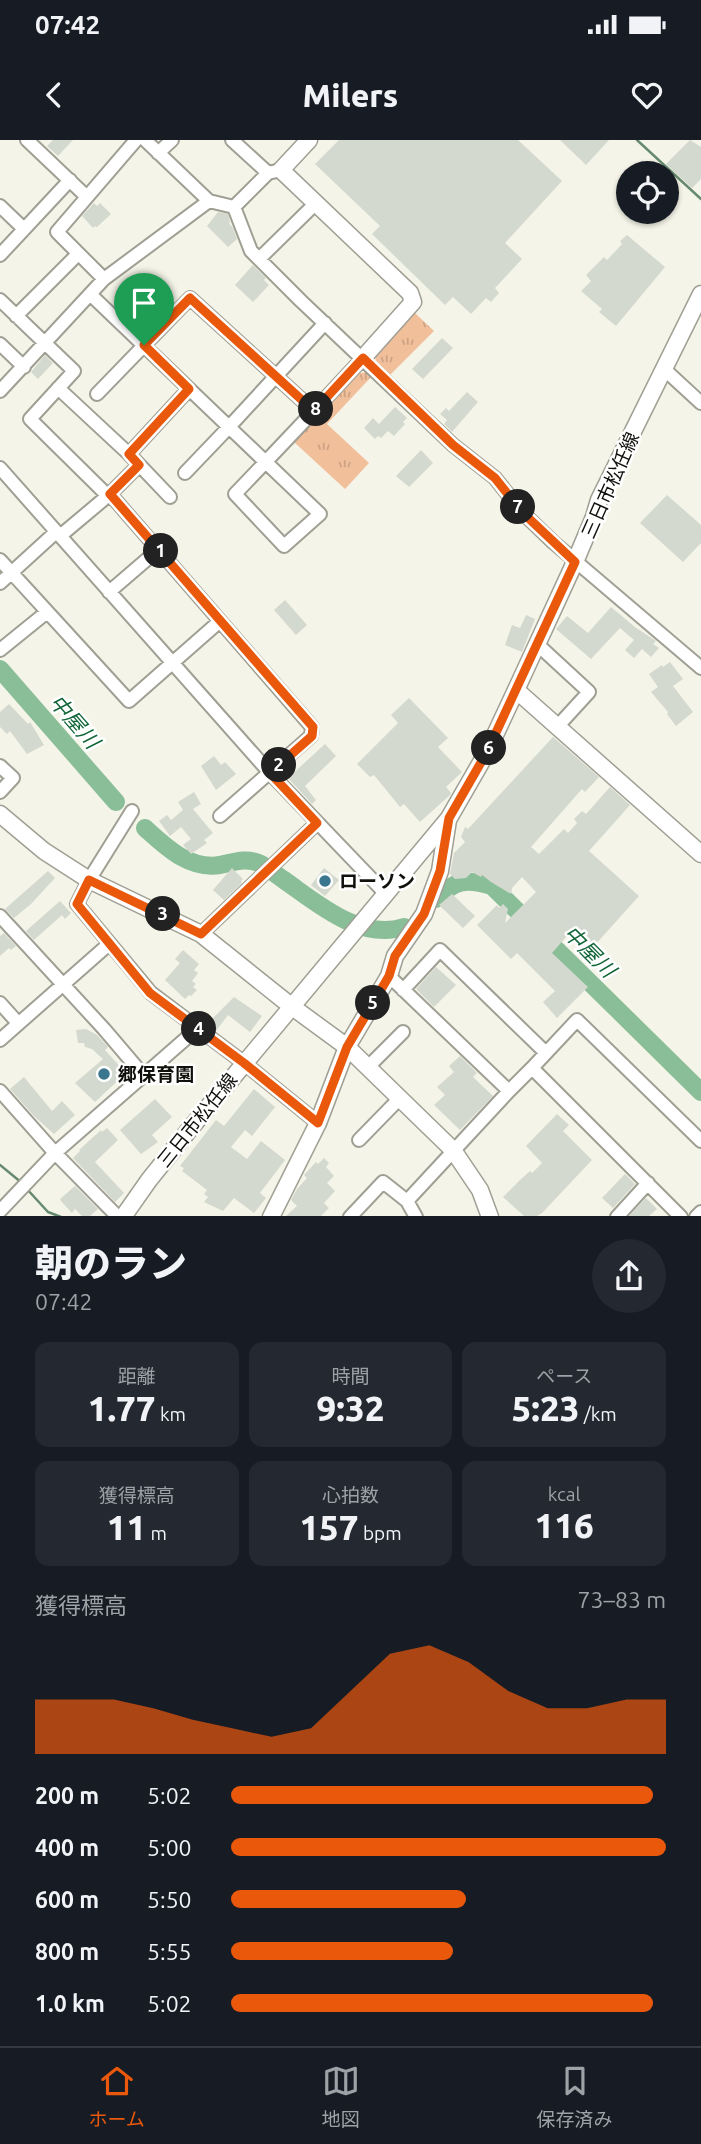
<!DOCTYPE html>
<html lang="ja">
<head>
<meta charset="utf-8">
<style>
  :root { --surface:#171b24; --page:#242831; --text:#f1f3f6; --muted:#9ea1a6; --line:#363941; --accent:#ea580c }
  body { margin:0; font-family:Ubuntu,"Noto Sans JP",sans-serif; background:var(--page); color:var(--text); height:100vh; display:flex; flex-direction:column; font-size:26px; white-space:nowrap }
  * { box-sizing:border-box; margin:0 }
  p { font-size:23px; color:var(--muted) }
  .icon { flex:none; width:38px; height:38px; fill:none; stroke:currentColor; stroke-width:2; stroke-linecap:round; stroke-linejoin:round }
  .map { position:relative; height:1076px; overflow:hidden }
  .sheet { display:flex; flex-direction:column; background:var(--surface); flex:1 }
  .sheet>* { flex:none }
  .controls { position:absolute; left:616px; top:21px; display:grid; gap:14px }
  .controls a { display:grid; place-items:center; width:63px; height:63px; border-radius:50%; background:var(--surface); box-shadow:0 2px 5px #0004; font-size:35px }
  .pin { position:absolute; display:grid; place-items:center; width:60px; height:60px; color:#fff; margin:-72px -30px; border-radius:50% 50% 50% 0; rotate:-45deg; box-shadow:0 0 7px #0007 }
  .pin .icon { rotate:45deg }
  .km { position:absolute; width:35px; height:35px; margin:-18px; border-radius:50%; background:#222; color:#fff; font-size:19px; line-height:35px; text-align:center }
  .round { display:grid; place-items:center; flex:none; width:74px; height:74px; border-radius:37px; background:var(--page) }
  .overview { display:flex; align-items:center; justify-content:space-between; height:119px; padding:0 35px }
  h1 { font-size:38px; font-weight:800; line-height:52px }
  .stats { display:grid; grid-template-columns:repeat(3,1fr); gap:10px; height:119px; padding:7px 35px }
  .stats div { display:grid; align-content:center; border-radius:14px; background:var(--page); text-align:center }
  .stats b { font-size:35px; font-weight:800 }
  .stats small { font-size:19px; font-weight:400 }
  .stats p { font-size:19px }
  .chart { height:196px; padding:14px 35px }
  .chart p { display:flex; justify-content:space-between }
  .chart svg { width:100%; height:126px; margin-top:7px; fill:var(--accent); opacity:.7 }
  ul { padding:0 35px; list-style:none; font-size:23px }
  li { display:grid; grid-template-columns:112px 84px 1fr; align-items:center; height:52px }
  li i { height:18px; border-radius:9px; background:var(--accent) }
  .status { display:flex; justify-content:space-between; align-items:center; height:49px; padding:0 35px; background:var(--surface); direction:ltr }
  .status svg { height:19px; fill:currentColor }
  header { display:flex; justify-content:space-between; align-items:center; height:91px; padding:0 35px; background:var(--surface); font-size:32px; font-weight:800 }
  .tab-bar { display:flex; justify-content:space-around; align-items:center; height:98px; border-top:2px solid var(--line); background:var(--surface); font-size:19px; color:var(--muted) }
  .tab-bar a { display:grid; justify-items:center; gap:4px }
  .tab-bar .active { color:var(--accent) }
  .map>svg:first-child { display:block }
</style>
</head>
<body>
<div class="status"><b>07:42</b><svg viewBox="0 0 49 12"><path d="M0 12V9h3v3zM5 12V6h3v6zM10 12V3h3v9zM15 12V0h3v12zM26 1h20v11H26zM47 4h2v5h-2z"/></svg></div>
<header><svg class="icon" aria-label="back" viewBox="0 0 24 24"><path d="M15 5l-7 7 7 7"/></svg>Milers<svg class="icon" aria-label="heart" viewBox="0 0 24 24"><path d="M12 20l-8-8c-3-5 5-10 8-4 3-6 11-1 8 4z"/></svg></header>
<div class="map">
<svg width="701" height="1077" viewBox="0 0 701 1077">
  <defs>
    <pattern id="park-tufts" width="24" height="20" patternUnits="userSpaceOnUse" patternTransform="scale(1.75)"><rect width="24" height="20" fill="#f2bf9b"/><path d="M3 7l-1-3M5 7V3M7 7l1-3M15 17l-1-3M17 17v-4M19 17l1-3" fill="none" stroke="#cea384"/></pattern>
  </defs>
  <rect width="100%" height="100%" fill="#f5f4e8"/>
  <!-- park -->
  <path fill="url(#park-tufts)" d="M415,173L434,191L390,235L376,221L375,216Z
    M369,232L372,236L327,284L369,323L345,349L294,302L360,233Z"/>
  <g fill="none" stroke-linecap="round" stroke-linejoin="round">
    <!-- stream -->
    <path stroke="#658a6e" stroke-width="2.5" d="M637,0L701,59
      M0,1025L22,1043
      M26,1048L48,1072L61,1077"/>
    <!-- river -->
    <path stroke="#89be98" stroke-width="18" d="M0,529L116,662
      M145,688C166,707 189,730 220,725C234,722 247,717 261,724C269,728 276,735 284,740C317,763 360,801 404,787
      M436,759C455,740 466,738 492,746L701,952"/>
  </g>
  <!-- building -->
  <path fill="#d3d9ce" d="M53,0H73L58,16L47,6Z
    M339,0H518L562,41L505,103L522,119L495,148L499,153L491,162L486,158L471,174L453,157L445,165L372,94L380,86L315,24Z
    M560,0H609L586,25Z
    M690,0L701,7V39L692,48L666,24Z
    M94,63L97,66L100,63L111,74L97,87L95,86L93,88L82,76Z
    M218,72L228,74L230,82L229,83L233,88L237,99L228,107L207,86Z
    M627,95L665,127L616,186L599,172L602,169L581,151L591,141L586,135L604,117L607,120L622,104L620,101Z
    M253,125L266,138L264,140L269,145L253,162L235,145Z
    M442,198L453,208L423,239L412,229Z
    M45,215L53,223L38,239L31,232Z
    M467,252L478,262L452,292L444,284L447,280L440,274L446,268L449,271Z
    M395,267L407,278L403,282L405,284L394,296L388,291L381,298L378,296L375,299L364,288L373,278L379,284Z
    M421,310L433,323L409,347L396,336Z
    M667,355L701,385V403L683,422L640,383Z
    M285,460L307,485L296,495L274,470Z
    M611,467L635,487L656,501L653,504L659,508L651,517L642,509L634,518L625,510L634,500L620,488L591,519L556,489L567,476L588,493Z
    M526,475L535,479L522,512L505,505L512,485L520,488Z
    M670,522L683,539L673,546L693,572L676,586L667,574L668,572L651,552L658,547L649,534L662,525L663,527Z
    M409,558L448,598L438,607L462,632L446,647L451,653L450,655L420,682L404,664L400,667L374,635L370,637L357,624L398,583L391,575Z
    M9,564L28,584L30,582L44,605L27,614L10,591L7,594L0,587V572Z
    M553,597L599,637L585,652L582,649L531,707L539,714L564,689L568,693L577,683L574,679L582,671L586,674L610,647L630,665L589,711L639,756L594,806L574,788L552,813L588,847L557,878L543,862L555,851L517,813L511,819L477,785L497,765L499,768L503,764L508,769L505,783L536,752L522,737L512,748L511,754L491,742L482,735L481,737L472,732L466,738L455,739L450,734L454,713L465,702L461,697L465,687L468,689Z
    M325,604L336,616L305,646L316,660L312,664L288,638Z
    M214,616L221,625L225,622L236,634L216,650L201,626Z
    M194,652L201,664L193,669L213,693L204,700L207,703L191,714L183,705L191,699L181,687L170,696L159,681L167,675L171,680L183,670L178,662Z
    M232,728L243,739L241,741L242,743L224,760L213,750Z
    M324,728L339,740L325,756L311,745Z
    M48,731L55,738L31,764L14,778L5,769Z
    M452,754L475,776L463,788L439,765Z
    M60,761L71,773L65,779L62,775L34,800L26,791Z
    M4,793L16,806L11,810L9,808L0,816V796Z
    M183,810L199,824L194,830L198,833L192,841L196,844L193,847L197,850L191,856L189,855L185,859L165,840L180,823L175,819Z
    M436,827L456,845L434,867L416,849Z
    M234,857L262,876L250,892L228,875L216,891L207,884Z
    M86,889L97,895L108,907L105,910L126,933L95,962L75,943L103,919L92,909L85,907L84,903H78L76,890Z
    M460,916L477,933L473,937L493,956L460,990L434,965L445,955L437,947L454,932L449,926Z
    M24,937L52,971L62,961L75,975L54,994L34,976L10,949Z
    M254,949L275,967L252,996L245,990L231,1007L247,1019L261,1001L285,1020L260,1053L266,1058L254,1073L234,1058L223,1071L204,1062L208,1057L204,1054L207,1050L182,1031L184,1028L180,1026L216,980L224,986Z
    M155,959L172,977L152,995L158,1002L141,1014L120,990Z
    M557,974L569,985L563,991L592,1020L542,1073L537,1076H524L503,1057L519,1041L530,1031L532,1033L542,1023L526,1006Z
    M107,988L118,1000L95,1022L124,1053L115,1062L73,1018L80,1011L79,1010L101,990L102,992Z
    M324,1018L329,1023L326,1027L334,1036L327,1043L335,1051L324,1063L329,1068L321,1076H286L297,1066L291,1060L297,1049L307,1038L304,1035L316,1022L318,1024Z
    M625,1034L635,1044L613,1068L602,1058Z
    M75,1046L98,1069L90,1076H82L75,1069L72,1073L61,1061L60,1059Z
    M646,1058L657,1069L649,1076H629Z"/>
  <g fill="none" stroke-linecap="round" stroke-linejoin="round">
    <!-- street casing -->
    <g stroke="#a09f94" stroke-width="16">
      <path id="street" d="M27,0L87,57
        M145,0L209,61L234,67L251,111L301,161L453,305L495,338L522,372L553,402L701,528
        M232,0L268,33
        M158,13L172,0
        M0,66L24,89
        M234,67L268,33L281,30
        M0,115L70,40
        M259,119L315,64
        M104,139L57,92L136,0
        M91,155L229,287L325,183
        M0,160L74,231L30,279L107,355
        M16,176L78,114
        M0,204L24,227
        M664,229L701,263
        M58,248L129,314
        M0,251L104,139L209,61
        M97,254L190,158L314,271
        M0,328L270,633L385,753
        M185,333L229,287L320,374L284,406L235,354C278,309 321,264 363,218
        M110,354L139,325
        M170,357L129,314L189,249
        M60,396L110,354L312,587L311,596L220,676
        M0,420L129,561L220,481
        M0,443L56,392
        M109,452L159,409
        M537,504L589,552L557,587
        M0,510L47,472
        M0,626L13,638L0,652
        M132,671L89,740L77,764L151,853L244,923L318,983
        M0,776L104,889L144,936
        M201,794L317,683
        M389,836L509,951L407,1061
        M403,850L440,810L546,913
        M0,863L18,883
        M0,900L109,804
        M368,927L403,892
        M532,928L577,880L701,1001
        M0,951L55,1013L118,1077
        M509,951L532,928L681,1077
        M359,1000L400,958
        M0,1071L55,1013L198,888
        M350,1077L383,1042L407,1061L416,1077
        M617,1077L648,1043
        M696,1077L701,1072"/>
    </g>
    <!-- secondary casing -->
    <g stroke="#a09f94" stroke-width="19">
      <path id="secondary" d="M309,0L281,30L410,153L413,162L363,218
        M516,550L701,714
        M0,674L44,711L89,740L201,794L291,866L347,907L453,1010L480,1050L490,1077
        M123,1077L149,1040L189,990L449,678L487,612L516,550L575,422L594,377L599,360L701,154
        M271,1077L318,983L347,907L389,836L395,816L424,774L440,731L448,680"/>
    </g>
    <!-- street -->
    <use href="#street" stroke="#fff" stroke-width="12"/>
    <!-- secondary -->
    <use href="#secondary" stroke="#fff" stroke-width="16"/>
  </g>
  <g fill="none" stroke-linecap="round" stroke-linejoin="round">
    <!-- route casing -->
    <g stroke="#fff" stroke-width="14">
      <path id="route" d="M190,158L314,271L363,218L453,305L495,338L522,372L575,422L487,612L449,678L440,731L424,774L395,816L389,836L347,907L318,983L244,923L150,853L77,764L89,740L201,794L317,683L270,633L312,596L313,587L110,354L139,325L129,314L189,249L144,205Z"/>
    </g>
    <!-- route -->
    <use href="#route" stroke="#ea580c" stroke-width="9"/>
  </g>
  <!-- markers -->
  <g fill="#3a778e" stroke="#fff" stroke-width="2.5">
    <circle cx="325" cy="741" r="7"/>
    <circle cx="104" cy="934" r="7"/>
  </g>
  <g text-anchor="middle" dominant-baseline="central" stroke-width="5" stroke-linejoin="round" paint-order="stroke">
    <!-- street labels -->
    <g font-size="19" fill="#10100c" stroke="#fff">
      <text transform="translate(610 345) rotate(-66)">三日市松任線</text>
      <text transform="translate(197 980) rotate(-51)">三日市松任線</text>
    </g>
    <!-- poi labels -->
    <g font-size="19" font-weight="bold" fill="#10100c" stroke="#fff" text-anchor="start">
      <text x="339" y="741">ローソン</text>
      <text x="118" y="934">郷保育園</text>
    </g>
    <!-- water labels -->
    <g font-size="21" font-style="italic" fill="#106536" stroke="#fff">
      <text transform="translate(75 581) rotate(49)">中屋川</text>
      <text transform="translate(590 811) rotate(45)">中屋川</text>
    </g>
  </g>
</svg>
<div class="controls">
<a><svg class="icon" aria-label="locate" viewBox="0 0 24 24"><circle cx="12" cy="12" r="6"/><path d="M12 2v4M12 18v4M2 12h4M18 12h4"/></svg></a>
</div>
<div class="pin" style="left:144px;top:205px;background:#1e9e55"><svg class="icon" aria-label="arrive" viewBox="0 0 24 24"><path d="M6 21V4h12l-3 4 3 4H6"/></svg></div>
<b class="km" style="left:161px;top:411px">1</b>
<b class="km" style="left:279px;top:625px">2</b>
<b class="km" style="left:163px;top:774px">3</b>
<b class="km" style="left:199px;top:889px">4</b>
<b class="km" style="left:373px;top:863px">5</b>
<b class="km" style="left:489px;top:608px">6</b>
<b class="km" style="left:518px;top:367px">7</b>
<b class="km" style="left:316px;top:269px">8</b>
</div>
<section class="sheet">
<div class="overview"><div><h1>朝のラン</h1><p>07:42</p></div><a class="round"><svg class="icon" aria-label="share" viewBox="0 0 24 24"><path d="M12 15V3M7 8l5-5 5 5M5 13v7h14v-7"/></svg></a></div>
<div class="stats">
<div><p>距離</p><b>1.77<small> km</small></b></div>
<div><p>時間</p><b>9:32</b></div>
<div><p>ペース</p><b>5:23<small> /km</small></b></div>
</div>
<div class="stats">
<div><p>獲得標高</p><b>11<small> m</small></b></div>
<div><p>心拍数</p><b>157<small> bpm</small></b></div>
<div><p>kcal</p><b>116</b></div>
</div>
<div class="chart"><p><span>獲得標高</span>73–83 m</p>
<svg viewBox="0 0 160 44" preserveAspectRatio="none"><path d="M0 44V25L10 25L20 25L30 28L40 32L50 35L60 38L70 35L80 22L90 9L100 6L110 12L120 22L130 28L140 28L150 25L160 25V44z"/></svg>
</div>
<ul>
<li><b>200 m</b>5:02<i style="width:97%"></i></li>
<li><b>400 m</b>5:00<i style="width:100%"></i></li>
<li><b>600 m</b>5:50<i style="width:54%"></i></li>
<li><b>800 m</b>5:55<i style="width:51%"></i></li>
<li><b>1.0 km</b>5:02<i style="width:97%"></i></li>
</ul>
</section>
<nav class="tab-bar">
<a class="active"><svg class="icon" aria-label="home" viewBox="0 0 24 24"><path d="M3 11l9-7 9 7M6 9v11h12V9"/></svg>ホーム</a>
<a><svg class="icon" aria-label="map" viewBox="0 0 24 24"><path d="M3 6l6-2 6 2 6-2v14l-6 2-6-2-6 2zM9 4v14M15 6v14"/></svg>地図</a>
<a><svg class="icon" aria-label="saved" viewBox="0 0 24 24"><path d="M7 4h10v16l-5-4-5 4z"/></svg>保存済み</a>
</nav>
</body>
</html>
